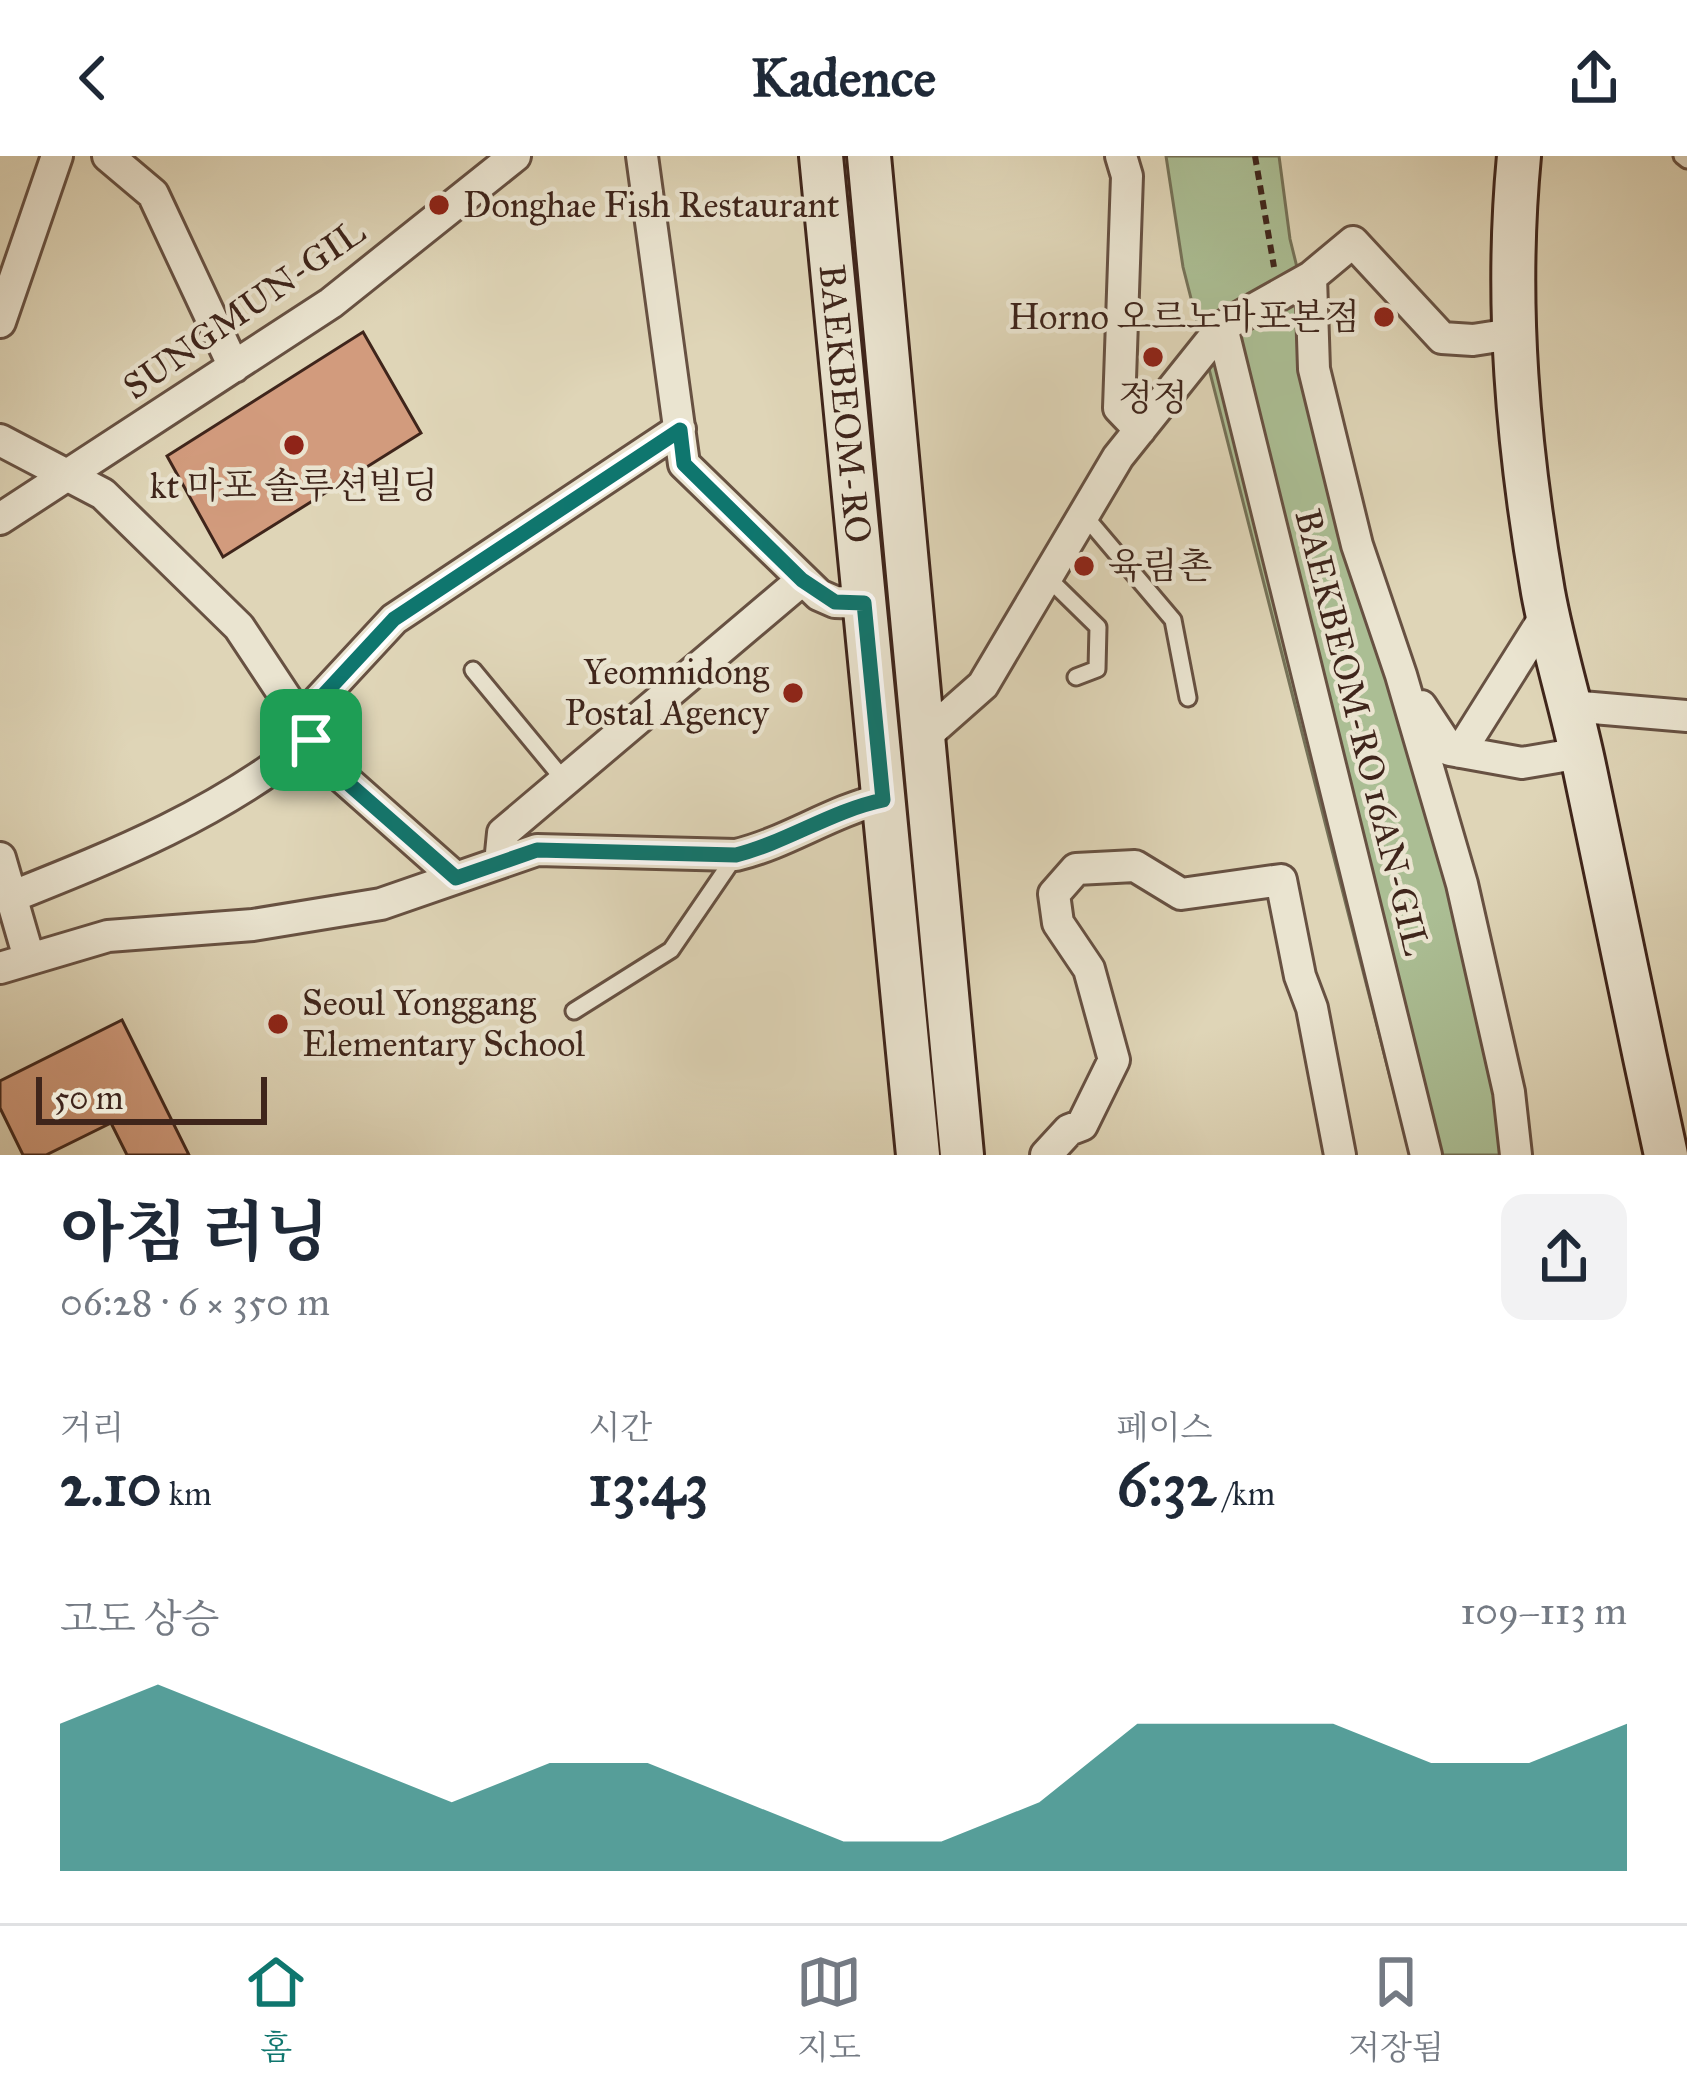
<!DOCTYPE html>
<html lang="ko">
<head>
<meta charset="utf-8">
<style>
  :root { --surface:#fff; --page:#f2f2f3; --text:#1f2937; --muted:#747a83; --line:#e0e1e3; --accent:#0f766e }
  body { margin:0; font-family:"IM FELL Great Primer","Noto Serif KR",serif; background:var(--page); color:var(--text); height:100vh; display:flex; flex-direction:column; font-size:45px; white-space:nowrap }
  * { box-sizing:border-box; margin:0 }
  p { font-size:39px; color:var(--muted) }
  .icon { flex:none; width:66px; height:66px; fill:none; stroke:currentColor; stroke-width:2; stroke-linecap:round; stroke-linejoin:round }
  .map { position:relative; height:999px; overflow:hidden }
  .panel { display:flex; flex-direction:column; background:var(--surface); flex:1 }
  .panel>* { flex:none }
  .scale { position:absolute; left:36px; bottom:30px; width:231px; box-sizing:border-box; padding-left:12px; border:6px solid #3f251b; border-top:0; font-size:33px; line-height:42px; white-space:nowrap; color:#3f251b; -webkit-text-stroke:9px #eae4d0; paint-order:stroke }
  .pin { position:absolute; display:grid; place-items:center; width:102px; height:102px; color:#fff; margin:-51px; border-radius:24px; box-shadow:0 6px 18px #0006 }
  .round { display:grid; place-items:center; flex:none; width:126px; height:126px; border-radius:24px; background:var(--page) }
  .overview { display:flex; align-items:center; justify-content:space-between; height:204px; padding:0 60px }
  h1 { font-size:66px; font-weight:700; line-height:90px }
  .stats { display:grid; grid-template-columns:repeat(3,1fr); gap:18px; height:204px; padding:12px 60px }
  .stats div { display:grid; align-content:center }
  .stats b { font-size:60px; font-weight:700 }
  .stats small { font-size:33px; font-weight:400 }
  .stats p { font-size:33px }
  .chart { height:336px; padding:24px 60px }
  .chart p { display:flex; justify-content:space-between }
  .chart svg { width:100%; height:216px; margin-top:12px; fill:var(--accent); opacity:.7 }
  header { display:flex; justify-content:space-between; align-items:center; height:156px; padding:0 60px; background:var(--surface); font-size:54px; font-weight:700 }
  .menu { display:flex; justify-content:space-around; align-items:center; height:168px; border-top:3px solid var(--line); background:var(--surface); font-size:33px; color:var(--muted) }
  .menu a { display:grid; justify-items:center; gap:6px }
  .menu .selected { color:var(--accent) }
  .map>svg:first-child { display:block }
</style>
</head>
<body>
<header><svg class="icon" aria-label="back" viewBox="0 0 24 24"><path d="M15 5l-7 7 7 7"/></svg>Kadence<svg class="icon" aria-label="share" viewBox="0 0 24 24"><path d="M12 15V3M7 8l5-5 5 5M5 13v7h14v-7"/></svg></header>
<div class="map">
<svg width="1687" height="999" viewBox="0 0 1687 999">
  <rect width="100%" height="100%" fill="#dfd5b7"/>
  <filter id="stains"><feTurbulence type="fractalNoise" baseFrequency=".00167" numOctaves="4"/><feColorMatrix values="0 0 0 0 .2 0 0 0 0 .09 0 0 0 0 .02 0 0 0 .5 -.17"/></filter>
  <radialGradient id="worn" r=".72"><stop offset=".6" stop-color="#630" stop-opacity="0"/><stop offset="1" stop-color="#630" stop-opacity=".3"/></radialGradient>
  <!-- green -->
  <path fill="#abbe94" stroke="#757258" stroke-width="3" d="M1166,0H1279L1290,83L1500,933L1513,999H1410L1183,111Z"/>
  <!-- building -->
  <path fill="#d29b7d" stroke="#3f251b" stroke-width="3" d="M363,176L421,277L223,401L167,300Z
    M122,864L189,999H127L111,967L46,999H23L0,952V925Z"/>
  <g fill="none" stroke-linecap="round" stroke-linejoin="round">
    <!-- lane casing -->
    <g stroke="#675142" stroke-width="21">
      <path id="lane" d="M1682,0L1687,4
        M1084,359L1173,464L1188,542
        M1047,421L1098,471L1097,513L1076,521
        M473,514L564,624
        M574,855L671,794L736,699"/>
    </g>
    <!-- street casing -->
    <g stroke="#675142" stroke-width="36">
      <path id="street" d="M108,0L153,38L234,211
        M642,0L684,308L819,439L835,446L864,447
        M1121,0L1127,20L1119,252L1140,274
        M1311,121L1314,213L1357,389L1401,519L1462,728L1509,936L1516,999
        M0,166L57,0
        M1222,171L1426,999
        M0,284L103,338L239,471L333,613L456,722
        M0,363L331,147L515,0
        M1421,550L1450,594L1522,607L1581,597
        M1570,550L1687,560
        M923,582L983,529L1118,301L1222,171L1311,121L1353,86L1442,182L1473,184L1512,178
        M311,584L317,546L394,463L680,273
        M1460,596L1548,456
        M0,702L29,802
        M500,707L503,677L802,424
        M11,741C121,697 216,659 311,584
        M0,812L108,780L253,769L381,748L537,694L736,699C787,687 831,655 883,643
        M1046,999L1069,974L1082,969L1114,904L1089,813L1058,767L1054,738L1076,713L1135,710L1181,738L1281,724L1300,820L1312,852L1340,999"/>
    </g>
    <!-- secondary casing -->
    <g stroke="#3f251b" stroke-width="48">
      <g id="secondary">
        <path id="s1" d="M821,0L918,999"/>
        <path d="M869,0L962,999"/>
        <path d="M1519,0C1505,147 1518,291 1543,436C1554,496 1573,555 1585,614C1612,743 1638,871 1666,999"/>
      </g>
    </g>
    <!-- path -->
    <path stroke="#3f251b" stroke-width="6" stroke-dasharray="9 6" stroke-linecap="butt" d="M1255,0L1274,111"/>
    <!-- lane -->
    <use href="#lane" stroke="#eae4d0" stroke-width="15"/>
    <!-- street -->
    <use href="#street" stroke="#eae4d0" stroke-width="30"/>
    <!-- secondary -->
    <use href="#secondary" stroke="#eae4d0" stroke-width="42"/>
  </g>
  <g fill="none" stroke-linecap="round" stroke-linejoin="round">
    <!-- route casing -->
    <g stroke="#fff" stroke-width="24">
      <path id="route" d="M680,274L684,308L802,424L835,446L864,447L883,644C831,655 787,686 736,699L537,694L456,722L333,614L311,584L317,546L394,463Z"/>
    </g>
    <!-- route -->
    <use href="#route" stroke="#0f766e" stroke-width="15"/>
  </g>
  <!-- markers -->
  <g fill="#8f2418" stroke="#eae4d0" stroke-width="4.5">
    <circle cx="439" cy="49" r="12"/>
    <circle cx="1384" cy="161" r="12"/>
    <circle cx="1153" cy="201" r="12"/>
    <circle cx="294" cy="289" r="12"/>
    <circle cx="1084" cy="410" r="12"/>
    <circle cx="793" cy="537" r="12"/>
    <circle cx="278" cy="868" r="12"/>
  </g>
  <g text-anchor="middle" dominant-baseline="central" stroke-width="9" stroke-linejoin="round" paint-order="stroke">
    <!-- poi labels -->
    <g font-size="36" fill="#3f251b" stroke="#eae4d0" text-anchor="start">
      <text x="463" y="49">Donghae Fish Restaurant</text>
      <text x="1360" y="161" text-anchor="end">Horno 오르노마포본점</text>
      <text x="1153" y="242" text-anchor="middle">정정</text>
      <text x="294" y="330" text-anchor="middle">kt 마포 솔루션빌딩</text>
      <text x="1108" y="410">육림촌</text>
      <text x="769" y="516" text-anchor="end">Yeomnidong<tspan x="769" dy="41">Postal Agency</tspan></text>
      <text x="302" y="847">Seoul Yonggang<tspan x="302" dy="41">Elementary School</tspan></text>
    </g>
    <!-- street labels -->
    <g font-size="36" fill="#3f251b" stroke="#eae4d0">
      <text transform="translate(244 153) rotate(-35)">SUNGMUN-GIL</text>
      <text stroke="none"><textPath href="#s1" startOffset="249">BAEKBEOM-RO</textPath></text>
      <text transform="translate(1362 576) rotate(76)">BAEKBEOM-RO 16AN-GIL</text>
    </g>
  </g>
  <rect width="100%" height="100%" filter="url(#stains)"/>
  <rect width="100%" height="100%" fill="url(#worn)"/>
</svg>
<div class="scale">50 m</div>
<div class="pin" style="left:311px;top:584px;background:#1e9e55"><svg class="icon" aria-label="arrive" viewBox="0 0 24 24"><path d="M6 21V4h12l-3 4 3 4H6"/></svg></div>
</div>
<section class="panel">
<div class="overview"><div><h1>아침 러닝</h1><p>06:28 · 6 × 350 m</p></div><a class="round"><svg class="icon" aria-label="share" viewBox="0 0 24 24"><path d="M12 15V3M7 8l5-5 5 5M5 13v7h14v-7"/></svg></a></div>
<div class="stats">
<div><p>거리</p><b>2.10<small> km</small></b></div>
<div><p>시간</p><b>13:43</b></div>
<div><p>페이스</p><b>6:32<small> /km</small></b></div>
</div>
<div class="chart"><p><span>고도 상승</span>109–113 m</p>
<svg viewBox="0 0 160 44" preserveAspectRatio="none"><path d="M0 44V14L10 6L20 14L30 22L40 30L50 22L60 22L70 30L80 38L90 38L100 30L110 14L120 14L130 14L140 22L150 22L160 14V44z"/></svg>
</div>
</section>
<nav class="menu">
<a class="selected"><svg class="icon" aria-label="home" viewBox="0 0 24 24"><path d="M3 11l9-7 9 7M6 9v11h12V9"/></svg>홈</a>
<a><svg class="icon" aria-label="map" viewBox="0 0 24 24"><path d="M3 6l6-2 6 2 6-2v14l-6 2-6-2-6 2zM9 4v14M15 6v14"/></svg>지도</a>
<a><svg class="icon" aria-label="saved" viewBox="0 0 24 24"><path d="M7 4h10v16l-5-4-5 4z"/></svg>저장됨</a>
</nav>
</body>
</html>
